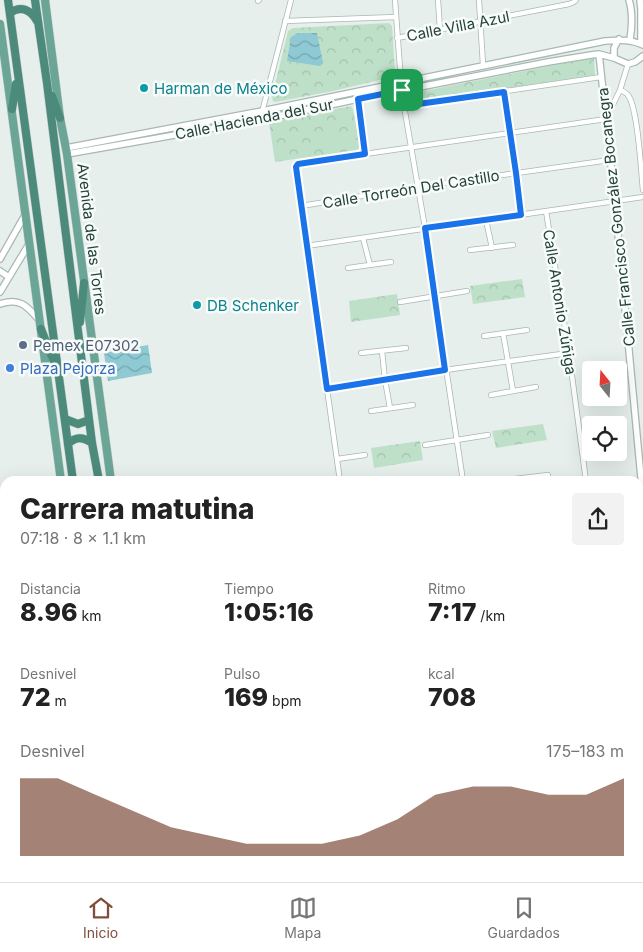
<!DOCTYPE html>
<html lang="es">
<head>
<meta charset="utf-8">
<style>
  :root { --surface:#fff; --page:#f2f2f2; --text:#222; --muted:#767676; --line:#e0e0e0; --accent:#804e3d }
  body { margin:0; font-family:Inter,sans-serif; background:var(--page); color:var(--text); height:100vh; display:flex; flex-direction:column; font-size:19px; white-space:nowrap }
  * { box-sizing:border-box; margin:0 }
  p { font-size:16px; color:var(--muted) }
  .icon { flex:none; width:28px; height:28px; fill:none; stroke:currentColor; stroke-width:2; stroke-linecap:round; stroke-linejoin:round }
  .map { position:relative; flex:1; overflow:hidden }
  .panel { position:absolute; left:0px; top:476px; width:644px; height:406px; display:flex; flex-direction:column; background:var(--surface); border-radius:15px 15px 0 0; box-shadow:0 5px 20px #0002 }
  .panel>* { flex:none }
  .needle { width:32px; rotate:342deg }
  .fabs { position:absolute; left:582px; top:361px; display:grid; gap:10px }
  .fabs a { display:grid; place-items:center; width:45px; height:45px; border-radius:5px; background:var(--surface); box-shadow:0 5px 20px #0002; font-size:25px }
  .pin { position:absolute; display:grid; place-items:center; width:42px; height:42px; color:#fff; margin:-21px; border-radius:10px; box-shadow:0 2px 8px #0006 }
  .round { display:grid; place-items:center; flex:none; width:52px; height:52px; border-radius:5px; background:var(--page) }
  .summary { display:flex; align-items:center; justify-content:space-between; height:85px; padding:0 20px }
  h1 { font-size:28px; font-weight:800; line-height:38px }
  .stats { display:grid; grid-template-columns:repeat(3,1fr); gap:8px; height:85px; padding:5px 20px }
  .stats div { display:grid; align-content:center }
  .stats b { font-size:25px; font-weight:800 }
  .stats small { font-size:14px; font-weight:400 }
  .stats p { font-size:14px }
  .chart { height:140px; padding:10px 20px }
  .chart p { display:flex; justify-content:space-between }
  .chart svg { width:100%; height:90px; margin-top:5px; fill:var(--accent); opacity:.7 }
  .tab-bar { display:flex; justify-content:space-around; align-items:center; height:70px; border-top:1px solid var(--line); background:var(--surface); font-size:14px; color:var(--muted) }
  .tab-bar a { display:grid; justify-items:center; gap:2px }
  .tab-bar .on { color:var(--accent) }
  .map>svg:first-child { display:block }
</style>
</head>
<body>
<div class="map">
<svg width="643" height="882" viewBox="0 0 643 882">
  <defs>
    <pattern id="park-crowns" width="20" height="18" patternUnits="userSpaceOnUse" patternTransform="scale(1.25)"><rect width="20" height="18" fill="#bfe0c8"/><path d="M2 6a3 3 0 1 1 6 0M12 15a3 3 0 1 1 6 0" fill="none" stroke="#a4c1ad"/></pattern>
    <pattern id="water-waves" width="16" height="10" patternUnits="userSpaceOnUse" patternTransform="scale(1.25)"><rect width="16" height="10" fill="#8ec9d4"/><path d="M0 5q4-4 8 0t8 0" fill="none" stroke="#74a5ad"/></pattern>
  </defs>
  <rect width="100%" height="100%" fill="#e6efeb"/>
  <!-- park -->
  <path fill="url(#park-crowns)" d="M389,23L392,26L395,73L392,77L333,91L275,102L273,101L272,97L288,31L293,28Z
    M594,57L595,75L410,102L409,94Z
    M351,106L353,109L360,147L357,150L275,162L269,122Z
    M522,279L525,297L473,304L470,286Z
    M397,294L400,315L351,322L349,301Z
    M543,424L547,440L496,448L492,431Z
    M420,441L423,460L374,468L371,448Z"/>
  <!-- garden -->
  <path fill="#bfe0c8" d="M354,130L357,147L327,152L324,135Z
    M388,298L390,312L363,315L361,302Z"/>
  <!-- water -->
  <path fill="url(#water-waves)" d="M298,33H317L323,63L320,66L287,61L291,37Z
    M148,345L152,373L108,381L104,353Z"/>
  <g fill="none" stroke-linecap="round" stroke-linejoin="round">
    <!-- minor casing -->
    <g stroke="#a8b8b2" stroke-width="6">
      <path id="minor" d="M395,0L401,82L404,106L425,228L463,481
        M438,0L440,30
        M479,0L483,65
        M258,1L259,0
        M285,21L396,17
        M397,38L569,4L574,2L576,0
        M620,90C623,91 625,92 627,94C638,104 641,172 643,190
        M504,92L516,173L521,215
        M358,99L365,154
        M404,106L601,77
        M260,120L291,0
        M301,206L417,187L610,160
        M546,211L569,353L586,481
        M486,220L492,248
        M363,238L370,265
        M306,246L643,197
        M470,250L513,245
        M348,268L391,262
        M400,302L467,291
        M503,333L513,391
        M484,336L527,330
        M382,351L385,380L390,408
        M361,353L406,348
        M327,389L445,370L569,353
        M491,395L536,387
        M371,411L413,405
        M425,445L488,435
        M337,459L365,455
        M507,480L548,475
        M340,481L296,169L297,165L365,154L606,119L620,90L628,64
        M639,617L643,616"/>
    </g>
    <!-- tertiary casing -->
    <g stroke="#a8b8b2" stroke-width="8">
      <path id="tertiary" d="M629,0C633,13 632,27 630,40
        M640,0L641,9V44
        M599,54L615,202L643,499
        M614,58V48L619,39
        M66,148L262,111L605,41C619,40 631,39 643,45
        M67,154L260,120L358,99L548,62L591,55L599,54L614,58L628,64L635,62L643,56
        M0,259L25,215
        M0,271L9,277
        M0,292L29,244
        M0,304C20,297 27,306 40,321"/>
    </g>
    <!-- primary casing -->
    <g stroke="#c2cac8" stroke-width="9">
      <path id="primary" d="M45,0L60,118L67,154L111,481
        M0,24L61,481
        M114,878V882
        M166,878V882"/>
    </g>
    <!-- trunk casing -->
    <g stroke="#c2cac8" stroke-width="9">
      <path id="trunk" d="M8,0L73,481
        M35,0L47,83L92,443L99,481
        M10,13C21,5 31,10 37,21
        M52,96L60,118
        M12,109L16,84
        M80,322L84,283
        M41,329L54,362
        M65,419L78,424L89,420
        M68,444C76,436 83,437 92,443
        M127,878V882
        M150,878L151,882"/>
    </g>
    <!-- minor -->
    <use href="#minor" stroke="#fff" stroke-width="4.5"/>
    <!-- tertiary -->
    <use href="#tertiary" stroke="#fff" stroke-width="5.5"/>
    <!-- primary -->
    <use href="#primary" stroke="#6aa596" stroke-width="8"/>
    <!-- trunk -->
    <use href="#trunk" stroke="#4c8a7c" stroke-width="8"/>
  </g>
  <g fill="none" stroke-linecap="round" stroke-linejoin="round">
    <!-- route casing -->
    <g stroke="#fff" stroke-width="10">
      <path id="route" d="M402,90L404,106L504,92L516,173L521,215L425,228L445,370L327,389L296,167L298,164L365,154L358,99Z"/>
    </g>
    <!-- route -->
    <use href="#route" stroke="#1a73e8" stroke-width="6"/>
  </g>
  <!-- markers -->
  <g fill="#0f9aa8" stroke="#f7fbf9" stroke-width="2">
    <circle cx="144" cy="88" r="5"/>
    <circle cx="197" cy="305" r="5"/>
  </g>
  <circle fill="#5c6f8a" stroke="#f7fbf9" stroke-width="2" cx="23" cy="345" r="5"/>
  <circle fill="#3f7fe0" stroke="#f7fbf9" stroke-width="2" cx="10" cy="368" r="5"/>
  <g text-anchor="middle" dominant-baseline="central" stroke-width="5" stroke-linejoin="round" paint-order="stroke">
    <!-- street labels -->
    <g font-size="15" fill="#24423a" stroke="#f7fbf9">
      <text transform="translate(458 26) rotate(-11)">Calle Villa Azul</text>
      <text transform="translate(254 119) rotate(-11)">Calle Hacienda del Sur</text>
      <text transform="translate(411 189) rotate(-9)">Calle Torreón Del Castillo</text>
      <text transform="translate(616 217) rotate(-96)">Calle Francisco González Bocanegra</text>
      <text transform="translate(92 239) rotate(83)">Avenida de las Torres</text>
      <text transform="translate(560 302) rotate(81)">Calle Antonio Zúñiga</text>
    </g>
    <!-- culture labels -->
    <g font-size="15" fill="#0d838f" stroke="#f7fbf9" text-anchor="start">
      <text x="154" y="88">Harman de México</text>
      <text x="207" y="305">DB Schenker</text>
    </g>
    <!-- service labels -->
    <g font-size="15" fill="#4e5e75" stroke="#f7fbf9" text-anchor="start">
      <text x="33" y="345">Pemex E07302</text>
    </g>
    <!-- shop labels -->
    <g font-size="15" fill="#366cbe" stroke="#f7fbf9" text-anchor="start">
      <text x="20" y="368">Plaza Pejorza</text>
    </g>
  </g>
</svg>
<div class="fabs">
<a><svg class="needle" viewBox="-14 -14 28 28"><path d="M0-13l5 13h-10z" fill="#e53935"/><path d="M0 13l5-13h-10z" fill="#767676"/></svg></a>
<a><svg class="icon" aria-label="locate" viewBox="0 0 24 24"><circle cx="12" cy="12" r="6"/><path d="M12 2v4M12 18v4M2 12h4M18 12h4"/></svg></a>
</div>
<div class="pin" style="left:402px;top:90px;background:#1e9e55"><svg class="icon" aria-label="arrive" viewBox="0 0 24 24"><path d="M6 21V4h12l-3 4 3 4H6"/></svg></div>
<section class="panel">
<div class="summary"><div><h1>Carrera matutina</h1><p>07:18 · 8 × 1.1 km</p></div><a class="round"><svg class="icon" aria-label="share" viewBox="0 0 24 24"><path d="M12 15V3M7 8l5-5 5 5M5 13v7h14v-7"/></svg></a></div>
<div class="stats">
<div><p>Distancia</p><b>8.96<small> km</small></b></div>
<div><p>Tiempo</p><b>1:05:16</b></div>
<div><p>Ritmo</p><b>7:17<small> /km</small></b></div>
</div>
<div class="stats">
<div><p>Desnivel</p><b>72<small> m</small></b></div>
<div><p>Pulso</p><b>169<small> bpm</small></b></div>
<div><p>kcal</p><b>708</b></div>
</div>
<div class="chart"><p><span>Desnivel</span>175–183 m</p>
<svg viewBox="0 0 160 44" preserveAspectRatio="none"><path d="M0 44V6L10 6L20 14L30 22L40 30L50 34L60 38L70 38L80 38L90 34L100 26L110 14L120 10L130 10L140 14L150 14L160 6V44z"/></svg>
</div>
</section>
</div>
<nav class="tab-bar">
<a class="on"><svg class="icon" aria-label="home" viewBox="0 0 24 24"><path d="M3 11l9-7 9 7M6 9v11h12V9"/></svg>Inicio</a>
<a><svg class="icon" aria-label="map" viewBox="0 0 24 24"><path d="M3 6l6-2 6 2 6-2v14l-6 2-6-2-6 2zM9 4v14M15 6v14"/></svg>Mapa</a>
<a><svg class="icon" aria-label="saved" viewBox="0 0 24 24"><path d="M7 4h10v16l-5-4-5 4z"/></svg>Guardados</a>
</nav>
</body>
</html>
